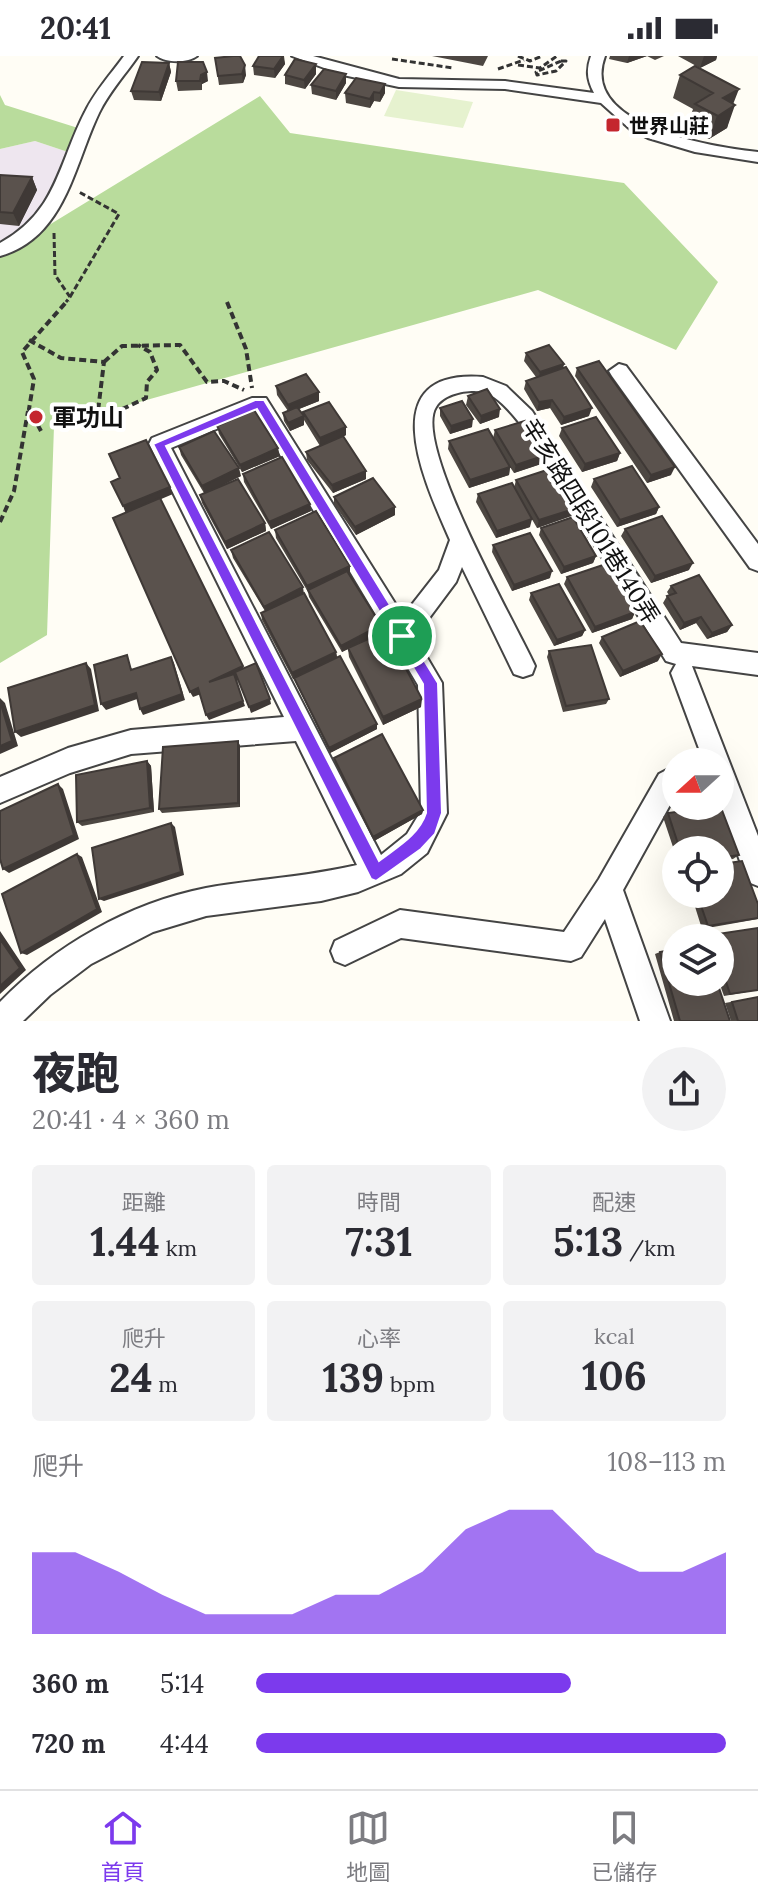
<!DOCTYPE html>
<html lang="zh-TW">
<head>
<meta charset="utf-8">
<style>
  :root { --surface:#fff; --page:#f2f2f3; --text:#2b2b33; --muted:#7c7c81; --line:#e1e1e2; --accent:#7c3aed }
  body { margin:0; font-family:Lora,"Noto Sans TC",serif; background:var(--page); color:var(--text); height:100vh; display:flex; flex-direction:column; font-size:30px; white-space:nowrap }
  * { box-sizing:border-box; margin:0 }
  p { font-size:26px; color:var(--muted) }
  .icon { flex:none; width:44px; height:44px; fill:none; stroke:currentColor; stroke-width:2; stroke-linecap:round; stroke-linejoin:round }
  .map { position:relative; height:965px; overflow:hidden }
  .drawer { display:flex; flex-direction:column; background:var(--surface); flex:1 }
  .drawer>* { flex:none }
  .needle { width:52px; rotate:249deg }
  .buttons { position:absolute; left:662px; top:692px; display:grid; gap:16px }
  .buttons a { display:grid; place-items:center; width:72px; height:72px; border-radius:50%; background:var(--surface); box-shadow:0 8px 32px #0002; font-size:40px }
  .pin { position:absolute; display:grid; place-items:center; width:68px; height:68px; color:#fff; margin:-34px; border:4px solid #fff; border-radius:50%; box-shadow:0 2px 8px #0007 }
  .round { display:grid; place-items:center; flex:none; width:84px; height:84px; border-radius:42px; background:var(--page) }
  .head { display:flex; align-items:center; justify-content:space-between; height:136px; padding:0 32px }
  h1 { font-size:44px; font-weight:800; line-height:60px }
  .stats { display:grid; grid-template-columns:repeat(3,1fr); gap:12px; height:136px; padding:8px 32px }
  .stats div { display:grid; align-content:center; border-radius:8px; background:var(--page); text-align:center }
  .stats b { font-size:40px; font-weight:800 }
  .stats small { font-size:22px; font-weight:400 }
  .stats p { font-size:22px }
  .chart { height:224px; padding:16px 32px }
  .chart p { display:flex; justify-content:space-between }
  .chart svg { width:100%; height:144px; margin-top:8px; fill:var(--accent); opacity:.7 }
  ul { padding:0 32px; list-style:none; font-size:26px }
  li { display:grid; grid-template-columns:128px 96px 1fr; align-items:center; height:60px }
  li i { height:20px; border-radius:10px; background:var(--accent) }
  .status { display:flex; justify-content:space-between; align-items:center; height:56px; padding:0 40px; background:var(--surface); direction:ltr }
  .status svg { height:22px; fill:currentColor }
  .menu { display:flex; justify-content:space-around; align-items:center; height:112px; border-top:2px solid var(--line); background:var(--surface); font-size:22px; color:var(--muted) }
  .menu a { display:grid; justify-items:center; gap:4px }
  .menu .selected { color:var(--accent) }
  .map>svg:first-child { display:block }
</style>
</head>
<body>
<div class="status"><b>20:41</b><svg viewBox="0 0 49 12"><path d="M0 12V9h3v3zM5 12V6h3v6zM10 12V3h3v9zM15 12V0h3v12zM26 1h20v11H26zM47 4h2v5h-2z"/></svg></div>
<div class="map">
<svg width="758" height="965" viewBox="0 0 758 965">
  <rect width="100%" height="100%" fill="#fffdf5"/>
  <!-- industrial -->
  <path fill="#eee6ef" d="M35,85L68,96L54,135L27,173L0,187V93Z"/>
  <!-- forest -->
  <path fill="#b9dc9c" d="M0,39L5,49L78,72L68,96L35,85L0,93Z
    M260,40L290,77L624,127L718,226L676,294L538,234L54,370L47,579L0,607V199Z"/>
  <!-- pitch -->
  <path fill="#e6f2cf" d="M396,34L473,46L463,72L384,60Z"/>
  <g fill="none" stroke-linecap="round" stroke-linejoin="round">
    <!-- minor casing -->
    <g stroke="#444" stroke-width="4">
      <path id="minor" d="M124,0H138C125,19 109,36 99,57C74,109 65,182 0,200V187C57,156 58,108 85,56C95,35 111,18 124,0Z
        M157,0H197C188,7 166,7 157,0Z
        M292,0H313L399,23L505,25L594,37C587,24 586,14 591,0H605C578,71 715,91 758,96V106L695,96L648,82L630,73L601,47L505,33L399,31L343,19Z
        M619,308L626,310L758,488V515L750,512L612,320L609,315Z
        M483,321L506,330L532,355L681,587L758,597V619L692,610L758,780V830L748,826L744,816L720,750V706H704L671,617L676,608L666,605L518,365C507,352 494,335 474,335C461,335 443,339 436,351C412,388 516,568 535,610L532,618L523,621L514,618L462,511L456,526L415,581L442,627L447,757L427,797L401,818L358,836L321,845L206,860L153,876L91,908L50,939L23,965H0V946C54,890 129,847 206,832C257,823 307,821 357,809L296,685L131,698L70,717L0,747V721L68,692L131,674L284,661L149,388L152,382L252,342H266L403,560L439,514L450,484C426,429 370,312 483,321ZM255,357L418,629L421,755L407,778L381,799L171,392Z
        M676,709V738L623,834L670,965H640L605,863L581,901L571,905L401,882L345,909L335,905L331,895L335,885L400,854L564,876L599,823L659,718Z"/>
    </g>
    <!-- path-far1 -->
    <path stroke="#333" stroke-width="3" stroke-dasharray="6 3" stroke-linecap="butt" d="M518,0L530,5L542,0
      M392,3L453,12
      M561,5H566L556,15L537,19L536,16Z
      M518,9L540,12L557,0
      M498,13L524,4
      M54,177L55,219L70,241L66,246
      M70,241L119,158L79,136"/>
    <!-- path -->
    <path stroke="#333" stroke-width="4" stroke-dasharray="7 4" stroke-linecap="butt" d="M227,246L246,293L252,332
      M29,284L61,302L104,306L98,355L116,356L146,342L147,326L157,314L150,296L138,289
      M104,306L122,290L180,289L207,326L224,325L244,334
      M41,375L29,353L34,323L22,296L68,244
      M0,466L14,435L28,355"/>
    <!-- minor -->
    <use href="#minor" fill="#fff" fill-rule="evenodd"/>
  </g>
  <!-- wall -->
  <path fill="#4d4742" d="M259,0H284L285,8L275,22L254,19L253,10Z
    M432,0H488L483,10Z
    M610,0H647L627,7L609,3Z
    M647,0H664L655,4Z
    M678,0H717L716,4L700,12Z
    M215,2L246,19L243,27L219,29Z
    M178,6L208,25L202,28V34L178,35L176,25Z
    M169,7L171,16L161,45L134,44L131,35Z
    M316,18L305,33L285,28V19Z
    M346,18V27L336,44L312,38L311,29Z
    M680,19L733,48L727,72L709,83L687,71L693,53L673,42Z
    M356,22L385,37L380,46L374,45L370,52L346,47L345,37Z
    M0,119L32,121L37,134L19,170L0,168Z
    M526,297L564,308L563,312L589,360L561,369L550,352L537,355L524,333L526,325L536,321L524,305Z
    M577,312L671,419L647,427L575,320Z
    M276,330L319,336V345L299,353L304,360V369L290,375L284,365L283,357L288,355L277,339Z
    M468,340L499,361L480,368L466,349Z
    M440,352L472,371L450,378L440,360Z
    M303,356L346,379L343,381L366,423L333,437L307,404L306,396L320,390L304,364Z
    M217,370L280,400L242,416L219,378Z
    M562,372L620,397L617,405L582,416L559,380Z
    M495,374L549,398L547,406L514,417L510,411L509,419L469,432L448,393L449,385L493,382Z
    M179,391L241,420L212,434L265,467L266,475L227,493L202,447L200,439L204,437L181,399Z
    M243,418L310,448L311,455L271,473L244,426Z
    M594,423L659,451L656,458L617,471L591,431Z
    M516,424L574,459L537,472L522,446L530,471L496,482L476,446L478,438L514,432Z
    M334,441L395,459L356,479L334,448Z
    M541,472L596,500L593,507L561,518L539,479Z
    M625,473L689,514L651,527L621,480Z
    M275,474L350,510V517L348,518L381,569V576L362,586L421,651L383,669L349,601L348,593L342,596L309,541L308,536L276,482Z
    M493,489L550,522L512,535L492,496Z
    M231,494L304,538L336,596L337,601L377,673L330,697L296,627L295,623H293L262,564L261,557L265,555L233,502Z
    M567,521L635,556L632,563L592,577L564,528Z
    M671,530L732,569L727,576L707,583L696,567L680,574L663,547L667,540L669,539L667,536Z
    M531,537L585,574L582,580L554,590L529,544Z
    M602,581L658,605L620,621L599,587Z
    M549,595L609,643L606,648L563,656L547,601Z
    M238,685L240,690V751L162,757L159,753Z
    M334,702L423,754L422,758L374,785L335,707Z
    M147,705L151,710L154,756L82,770L77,766Z
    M668,757L739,799L733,803L720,805V794H676V800L663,761Z
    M691,838H720L758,848V863L702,873Z
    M758,872V934L724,940L719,926L720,882H705L711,879Z
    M660,896L730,965H674L655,898Z
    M758,941V965H731L725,947Z"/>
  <!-- shaded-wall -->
  <path fill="#3f3936" d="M283,0L285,8L275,22L274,13Z
    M629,0H647L627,7Z
    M704,0H717L716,4L700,12Z
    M169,7L171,16L161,45L159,36Z
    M316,8V18L305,33L304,24Z
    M245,9L246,19L243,27L242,18Z
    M207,16L208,25L202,28V34L201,19Z
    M346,18V27L336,44V35Z
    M385,28V37L380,46V37Z
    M739,33L732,51L735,49L727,72L709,83L723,42Z
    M374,36V45L370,52V43Z
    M32,121L37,134L19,170L13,157Z
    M564,308L561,317L538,325L540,316Z
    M319,336V345L289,357L288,349Z
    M552,344L550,352L537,355L539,346Z
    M592,352L589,360L561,369L564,361Z
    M500,353L499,361L480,368L481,360Z
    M304,360V369L290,375L288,367Z
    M473,363L472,371L450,378L451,370Z
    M346,371V379L320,390V382Z
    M278,392L280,400L242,416L240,409Z
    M620,397L617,405L582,416L585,408Z
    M549,398L547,406L514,417L516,409Z
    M510,411L509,419L469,432L470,424Z
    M675,411L671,419L647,427L651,419Z
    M239,412L241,420L205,438L202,430Z
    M366,415V423L333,437L332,429Z
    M170,431L173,438L126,458L123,450Z
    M310,448L311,455L271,473L269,466Z
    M395,451V459L356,479L355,471Z
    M659,451L656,458L617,471L620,464Z
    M577,452L574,459L537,472L539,464Z
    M532,463L530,471L496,482L497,475Z
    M265,467L266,475L227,493L225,486Z
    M596,500L593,507L561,518L564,511Z
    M693,507L689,514L651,527L655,520Z
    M350,510V517L308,537L307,530Z
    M552,515L550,522L512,535L514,529Z
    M303,531L304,538L266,558L264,551Z
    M635,556L632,563L592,577L595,571Z
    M701,561L696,567L680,574L684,567Z
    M381,569V576L342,596L341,590Z
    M732,569L727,576L707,583L712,577Z
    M585,574L582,580L554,590L557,584Z
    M336,596L337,602L293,623L292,617Z
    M662,598L658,605L620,621L623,615Z
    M171,601L174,607L185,644L143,659L140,653Z
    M86,607L91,613L99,655L21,681L15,676Z
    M243,610L245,616L235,621L245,650L209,664L206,659L209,626Z
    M198,632L201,638L193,641L190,636Z
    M136,637L140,642L106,654L101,648Z
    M0,642L5,647L18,690L0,698Z
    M270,643L271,648L251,657L249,651Z
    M422,643L421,651L383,669V661Z
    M377,668V673L330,697L329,692Z
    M238,685L240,690V751L238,747Z
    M147,705L151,710L154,756L150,752Z
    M58,728L63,733L79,783L9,817L3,813Z
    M423,754L422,758L374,785L373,781Z
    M171,767L175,771L184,819L104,845L99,843Z
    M77,798L82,801L102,856L27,899L21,897Z
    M0,875L26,914L0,938Z"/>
  <!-- building -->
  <path fill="#5a524d" stroke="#3f3936" stroke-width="2" d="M233,0H240L245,9L242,18L218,20L215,2Z
    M259,0H283L274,13L253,10Z
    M295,3L316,8L304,24L285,19Z
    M142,6L169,7L159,36L131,35Z
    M178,6H203L207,16L201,19L200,25H176Z
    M695,10L739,33L723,42L735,49L718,60L695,48L713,37L680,19Z
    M324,13L346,18L336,35L311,29Z
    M356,22L385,28L380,37L374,36L370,43L345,37Z
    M0,119L32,121L13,157L0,156Z
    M549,289L564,308L540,316L526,297Z
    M599,305L675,411L651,419L577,312Z
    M566,311L592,352L564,361L552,344L539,346L526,325Z
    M306,318L319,336L288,349L276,330Z
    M487,333L500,353L481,360L468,340Z
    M462,345L473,363L451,370L440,352Z
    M329,346L346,371L320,382L303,356Z
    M297,351L304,360L288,367L283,357Z
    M254,354L278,392L240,409L217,370Z
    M596,361L620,397L585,408L562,372Z
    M528,364L549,398L516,409L495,374Z
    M488,373L510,411L470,424L449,385Z
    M214,375L239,412L202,430L179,391Z
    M343,380L366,415L332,429L306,396Z
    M146,384L170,431L123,450L111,426L120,422L109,398Z
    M282,401L310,448L269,466L243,418Z
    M632,410L659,451L620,464L594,423Z
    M553,412L577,452L539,464L516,424Z
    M373,422L395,451L355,471L334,441Z
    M238,423L265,467L225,486L200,439Z
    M512,427L532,463L497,475L478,438Z
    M160,442L243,610L209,626L234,618L243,645L206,659L198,632L190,636L113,462Z
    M316,455L350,510L307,530L275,474Z
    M662,460L693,507L655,520L625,473Z
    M573,461L596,500L564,511L541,472Z
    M269,476L303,531L264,551L231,494Z
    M530,477L552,515L514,529L493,489Z
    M606,508L635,556L595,571L567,521Z
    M347,515L381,569L341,590L308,534Z
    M699,519L732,569L712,577L701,561L684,567L667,540L676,537L671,530Z
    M559,528L585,574L557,584L531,537Z
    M304,537L336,596L292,617L261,557Z
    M640,565L662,598L623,615L602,581Z
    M386,575L422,643L383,661L348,592Z
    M591,589L609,643L566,650L549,595Z
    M127,599L131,614L171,601L182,638L140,653L136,637L101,648L94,609Z
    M340,600L377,668L329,692L294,622Z
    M86,607L95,649L15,676L8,632Z
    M256,607L270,643L249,651L235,616Z
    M0,645L12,685L0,690Z
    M382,678L423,754L373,781L334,702Z
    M238,685V747L159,753L163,691Z
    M147,705L150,752L77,766L76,719Z
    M58,728L74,779L3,813L0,803V755Z
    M720,749L739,799L720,802V794H680L668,757L720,750Z
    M171,767L181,816L99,843L92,792Z
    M77,798L97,853L21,897L2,838Z
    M742,805L758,848V862L708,870L697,838H720V808Z
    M758,872V934L730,938L720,907V882H712L711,879Z
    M0,883L20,912L0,930Z
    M676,893V926H717L730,965H680L660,896Z
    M758,941V965H738L732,946Z"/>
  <!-- route -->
  <path fill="#7c3aed" stroke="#fff" stroke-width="2" fill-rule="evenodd" d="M255,344H264L438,627L442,757L435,778L421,793L376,825L371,823L153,388ZM257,353L423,628L426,757C419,779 397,791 379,805L166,390Z"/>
  <!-- markers -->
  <g fill="#c4262e" stroke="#fff" stroke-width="3">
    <rect x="605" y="61" width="16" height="16" rx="4"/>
    <circle cx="36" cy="361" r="8"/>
  </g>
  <g text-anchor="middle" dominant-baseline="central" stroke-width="8" stroke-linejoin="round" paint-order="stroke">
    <!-- far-poi labels -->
    <g font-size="20" font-weight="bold" fill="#111" stroke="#fff" text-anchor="start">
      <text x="629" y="69">世界山莊</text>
    </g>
    <!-- poi labels -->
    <g font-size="24" font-weight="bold" fill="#111" stroke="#fff" text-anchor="start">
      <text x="52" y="361">軍功山</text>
    </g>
    <!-- street labels -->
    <g font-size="24" fill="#111" stroke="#fff">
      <text transform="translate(591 465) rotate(58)">辛亥路四段101巷140弄</text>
    </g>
  </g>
</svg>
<div class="buttons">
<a><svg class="needle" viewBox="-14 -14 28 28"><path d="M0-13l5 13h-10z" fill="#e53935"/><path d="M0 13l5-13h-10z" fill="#7c7c81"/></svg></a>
<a><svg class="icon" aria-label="locate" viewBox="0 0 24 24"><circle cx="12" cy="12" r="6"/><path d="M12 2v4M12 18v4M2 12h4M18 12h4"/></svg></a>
<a><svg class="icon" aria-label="layers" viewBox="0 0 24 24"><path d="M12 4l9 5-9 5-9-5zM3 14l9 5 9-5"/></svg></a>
</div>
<div class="pin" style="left:402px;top:580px;background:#1e9e55"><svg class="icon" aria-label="arrive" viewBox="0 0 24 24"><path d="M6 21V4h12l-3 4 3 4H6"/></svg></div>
</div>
<section class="drawer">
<div class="head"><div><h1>夜跑</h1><p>20:41 · 4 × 360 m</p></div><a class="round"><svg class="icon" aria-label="share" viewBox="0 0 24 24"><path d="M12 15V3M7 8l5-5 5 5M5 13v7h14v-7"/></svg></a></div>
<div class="stats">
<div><p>距離</p><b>1.44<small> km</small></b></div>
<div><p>時間</p><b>7:31</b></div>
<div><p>配速</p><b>5:13<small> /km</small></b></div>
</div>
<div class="stats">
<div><p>爬升</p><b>24<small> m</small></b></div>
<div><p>心率</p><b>139<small> bpm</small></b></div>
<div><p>kcal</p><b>106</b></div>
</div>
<div class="chart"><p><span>爬升</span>108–113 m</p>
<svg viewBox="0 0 160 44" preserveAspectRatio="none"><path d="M0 44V19L10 19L20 25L30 32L40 38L50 38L60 38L70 32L80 32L90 25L100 12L110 6L120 6L130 19L140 25L150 25L160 19V44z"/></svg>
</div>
<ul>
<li><b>360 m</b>5:14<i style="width:67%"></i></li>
<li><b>720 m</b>4:44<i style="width:100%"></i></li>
</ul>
</section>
<nav class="menu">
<a class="selected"><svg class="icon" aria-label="home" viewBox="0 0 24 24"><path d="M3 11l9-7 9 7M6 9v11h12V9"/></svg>首頁</a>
<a><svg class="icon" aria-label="map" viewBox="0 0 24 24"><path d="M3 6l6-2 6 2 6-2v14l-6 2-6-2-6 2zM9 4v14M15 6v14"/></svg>地圖</a>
<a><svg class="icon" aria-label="saved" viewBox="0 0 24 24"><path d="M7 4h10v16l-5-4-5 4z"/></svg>已儲存</a>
</nav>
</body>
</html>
